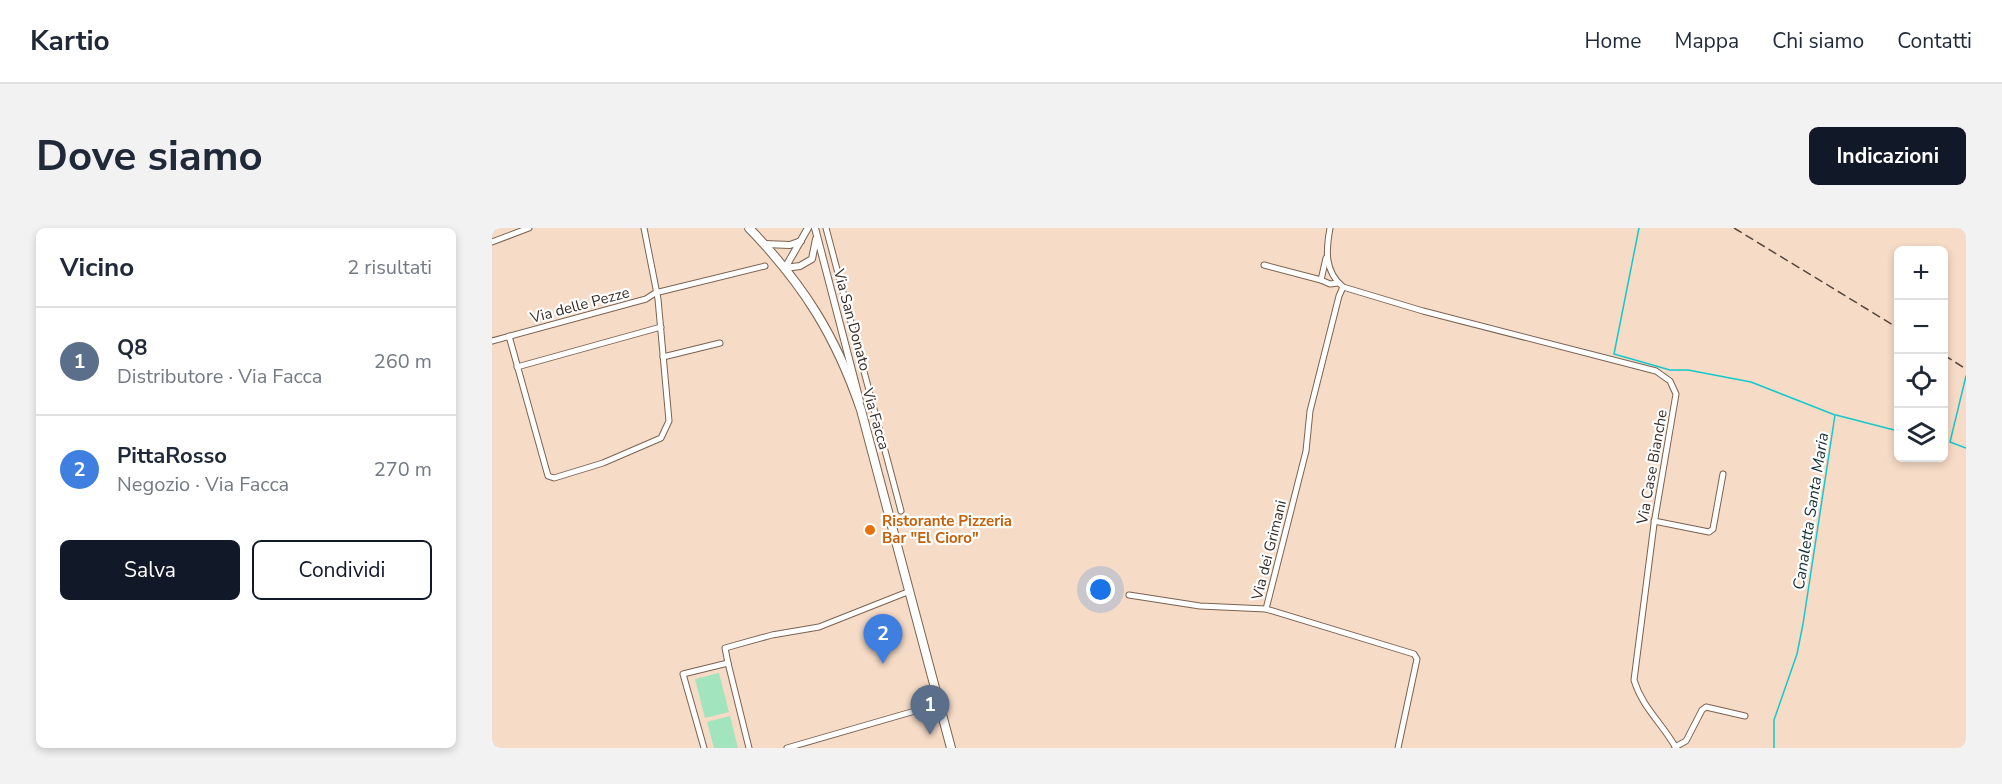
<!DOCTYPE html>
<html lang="it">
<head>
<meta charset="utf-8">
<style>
	:root { --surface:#fff; --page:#f2f2f3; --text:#1f2937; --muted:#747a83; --line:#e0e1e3; --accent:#111827 }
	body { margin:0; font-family:"Nunito Sans",sans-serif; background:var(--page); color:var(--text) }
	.controls { position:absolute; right:18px; top:18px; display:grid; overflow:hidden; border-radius:9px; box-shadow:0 3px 9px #0003 }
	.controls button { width:54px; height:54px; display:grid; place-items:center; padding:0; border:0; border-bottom:2px solid var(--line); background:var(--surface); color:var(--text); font:30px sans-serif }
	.you { position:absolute; left:609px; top:362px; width:21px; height:21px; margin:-15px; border:4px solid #fff; border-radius:50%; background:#1a73e8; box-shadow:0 0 0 9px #1a73e833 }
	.badge { display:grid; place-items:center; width:39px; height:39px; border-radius:50%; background:var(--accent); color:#fff; font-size:20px; font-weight:700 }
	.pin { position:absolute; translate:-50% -50px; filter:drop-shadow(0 2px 3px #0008) }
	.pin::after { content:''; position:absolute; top:32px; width:21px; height:18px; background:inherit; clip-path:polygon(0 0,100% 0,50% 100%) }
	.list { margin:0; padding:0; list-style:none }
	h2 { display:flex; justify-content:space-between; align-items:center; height:78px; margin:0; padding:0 24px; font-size:26px }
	h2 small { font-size:20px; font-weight:400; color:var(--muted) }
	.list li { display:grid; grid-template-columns:39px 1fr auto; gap:18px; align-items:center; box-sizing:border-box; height:108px; padding:0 24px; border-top:2px solid var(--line) }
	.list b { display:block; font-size:22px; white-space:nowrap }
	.list p { margin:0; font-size:20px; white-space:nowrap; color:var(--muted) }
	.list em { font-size:20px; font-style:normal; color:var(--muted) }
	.actions { display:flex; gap:12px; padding:18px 24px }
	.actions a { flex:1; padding:14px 0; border:2px solid var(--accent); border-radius:9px; text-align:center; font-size:21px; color:var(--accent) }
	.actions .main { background:var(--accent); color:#fff }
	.icon { flex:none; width:33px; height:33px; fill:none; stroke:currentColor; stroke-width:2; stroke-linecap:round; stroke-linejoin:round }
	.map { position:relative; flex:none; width:1474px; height:520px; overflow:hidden; border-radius:9px }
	header { display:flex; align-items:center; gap:36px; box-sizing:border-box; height:84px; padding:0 30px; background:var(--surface); border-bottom:2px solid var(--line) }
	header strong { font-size:28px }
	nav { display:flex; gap:33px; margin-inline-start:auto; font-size:21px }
	.intro { display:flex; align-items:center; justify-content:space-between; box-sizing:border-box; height:144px; padding:0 36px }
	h1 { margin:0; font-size:42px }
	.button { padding:15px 27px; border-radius:9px; background:var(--accent); color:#fff; font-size:21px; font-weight:700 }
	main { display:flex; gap:36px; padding:0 36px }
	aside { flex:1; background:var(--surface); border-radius:9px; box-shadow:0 3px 9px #0003 }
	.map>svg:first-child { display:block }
	.green { fill:#a1e4be }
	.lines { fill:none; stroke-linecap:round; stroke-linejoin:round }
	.stream { stroke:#13c9cd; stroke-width:1.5 }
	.minor-casing { stroke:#7a6351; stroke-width:7 }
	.tertiary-casing { stroke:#7a6351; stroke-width:8 }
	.primary-casing { stroke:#7a6351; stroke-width:10 }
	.minor { stroke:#fff; stroke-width:5 }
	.tertiary { stroke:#fff; stroke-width:6 }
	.primary { stroke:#fff; stroke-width:8 }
	.rail { stroke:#56483e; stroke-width:1.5; stroke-dasharray:9 4.5; stroke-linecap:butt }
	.food-dot { fill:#e8710a; stroke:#fff; stroke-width:2 }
	.labels { text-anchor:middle; stroke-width:4.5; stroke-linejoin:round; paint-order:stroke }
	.street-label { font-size:15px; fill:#362b23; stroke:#fff }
	.food-label { font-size:15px; font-weight:bold; fill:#c56008; stroke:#fff; text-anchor:start }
	.water-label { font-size:16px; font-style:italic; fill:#152e2f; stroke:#fff }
</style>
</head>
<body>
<header>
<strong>Kartio</strong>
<nav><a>Home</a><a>Mappa</a><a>Chi siamo</a><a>Contatti</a></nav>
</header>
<div class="intro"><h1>Dove siamo</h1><a class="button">Indicazioni</a></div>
<main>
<aside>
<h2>Vicino<small>2 risultati</small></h2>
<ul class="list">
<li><span class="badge" style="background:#5c6f8a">1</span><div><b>Q8</b><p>Distributore · Via Facca</p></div><em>260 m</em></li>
<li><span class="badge" style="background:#3f7fe0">2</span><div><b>PittaRosso</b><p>Negozio · Via Facca</p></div><em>270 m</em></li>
</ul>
<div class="actions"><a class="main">Salva</a><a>Condividi</a></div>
</aside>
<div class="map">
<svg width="1474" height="520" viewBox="0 0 1474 520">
	<rect width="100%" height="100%" fill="#f6dbc6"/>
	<g class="green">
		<polygon points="227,445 237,484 213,490 203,451"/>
		<polygon points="238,488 246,520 222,520 215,494"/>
	</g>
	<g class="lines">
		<g class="stream">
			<polyline points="1147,0 1122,126 1178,142 1196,142 1259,154 1343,187 1311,396 1305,426 1282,492 1282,520"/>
			<polyline points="1474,148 1458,214 1474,220"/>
			<polyline points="1344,187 1406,203"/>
		</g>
		<g class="minor-casing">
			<g id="minor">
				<polyline points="334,0 409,283"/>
				<path d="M838,0C834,22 832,43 851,59L931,83L1164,143L1178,153L1184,166L1162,296L1142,452C1150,479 1170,495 1184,520"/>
				<polyline points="0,14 37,0"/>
				<polyline points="834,30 829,52 838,56 846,55"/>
				<polyline points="772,37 829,52"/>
				<polyline points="851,59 847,68 818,183 814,223 774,381 922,426 925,431 906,520"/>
				<polyline points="17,108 56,248 62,250 111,235 169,210 177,193 166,71 152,0"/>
				<polyline points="0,113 154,71 163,65 273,38"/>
				<polyline points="171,129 228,115"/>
				<polyline points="25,139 169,99"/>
				<polyline points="1162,293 1217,304 1221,301 1231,246"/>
				<polyline points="637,367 708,378 774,381"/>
				<polyline points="236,435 233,420 280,407 327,399 418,363"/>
				<polyline points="1183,519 1194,513 1210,482 1214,479 1253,488"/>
				<polyline points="212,520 191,446 236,435 257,520"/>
				<polyline points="295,520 447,476"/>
			</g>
		</g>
		<g class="tertiary-casing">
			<g id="tertiary">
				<polyline points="323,0 368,173"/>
				<polyline points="273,16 298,17 309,13"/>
				<polyline points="293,40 308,38 320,31 324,11"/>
				<polyline points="293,40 316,0"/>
			</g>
		</g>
		<g class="primary-casing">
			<path id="primary" d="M257,0C311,56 344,108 369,182L459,520"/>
		</g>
		<use href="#minor" class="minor"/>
		<use href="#tertiary" class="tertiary"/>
		<use href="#primary" class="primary"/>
		<g class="rail">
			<polyline points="1242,0 1406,100"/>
			<polyline points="1452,127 1474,141"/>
		</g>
	</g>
	<circle class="food-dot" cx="378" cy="302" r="6"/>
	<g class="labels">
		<g class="street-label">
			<text transform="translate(88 77) rotate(-15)" y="5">Via delle Pezze</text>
			<text transform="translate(360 92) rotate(75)" y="5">Via San Donato</text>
			<text transform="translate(384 191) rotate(74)" y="5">Via Facca</text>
			<text transform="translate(1160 239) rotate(-80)" y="5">Via Case Bianche</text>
			<text transform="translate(777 322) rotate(-76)" y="5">Via dei Grimani</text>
		</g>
		<g class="food-label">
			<text x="390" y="298">Ristorante Pizzeria<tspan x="390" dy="17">Bar "El Cioro"</tspan></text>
		</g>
		<g class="water-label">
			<text transform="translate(1318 283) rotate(-81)" y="6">Canaletta Santa Maria</text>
		</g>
	</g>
</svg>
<div class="controls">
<button>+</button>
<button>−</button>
<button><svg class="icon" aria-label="locate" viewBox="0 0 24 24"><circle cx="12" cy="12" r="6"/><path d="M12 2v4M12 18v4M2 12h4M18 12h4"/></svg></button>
<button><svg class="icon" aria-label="layers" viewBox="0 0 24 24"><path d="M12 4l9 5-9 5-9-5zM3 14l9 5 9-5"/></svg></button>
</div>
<div class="you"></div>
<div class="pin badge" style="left:438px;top:507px;background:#5c6f8a">1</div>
<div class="pin badge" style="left:391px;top:436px;background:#3f7fe0">2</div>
</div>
</main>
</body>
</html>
